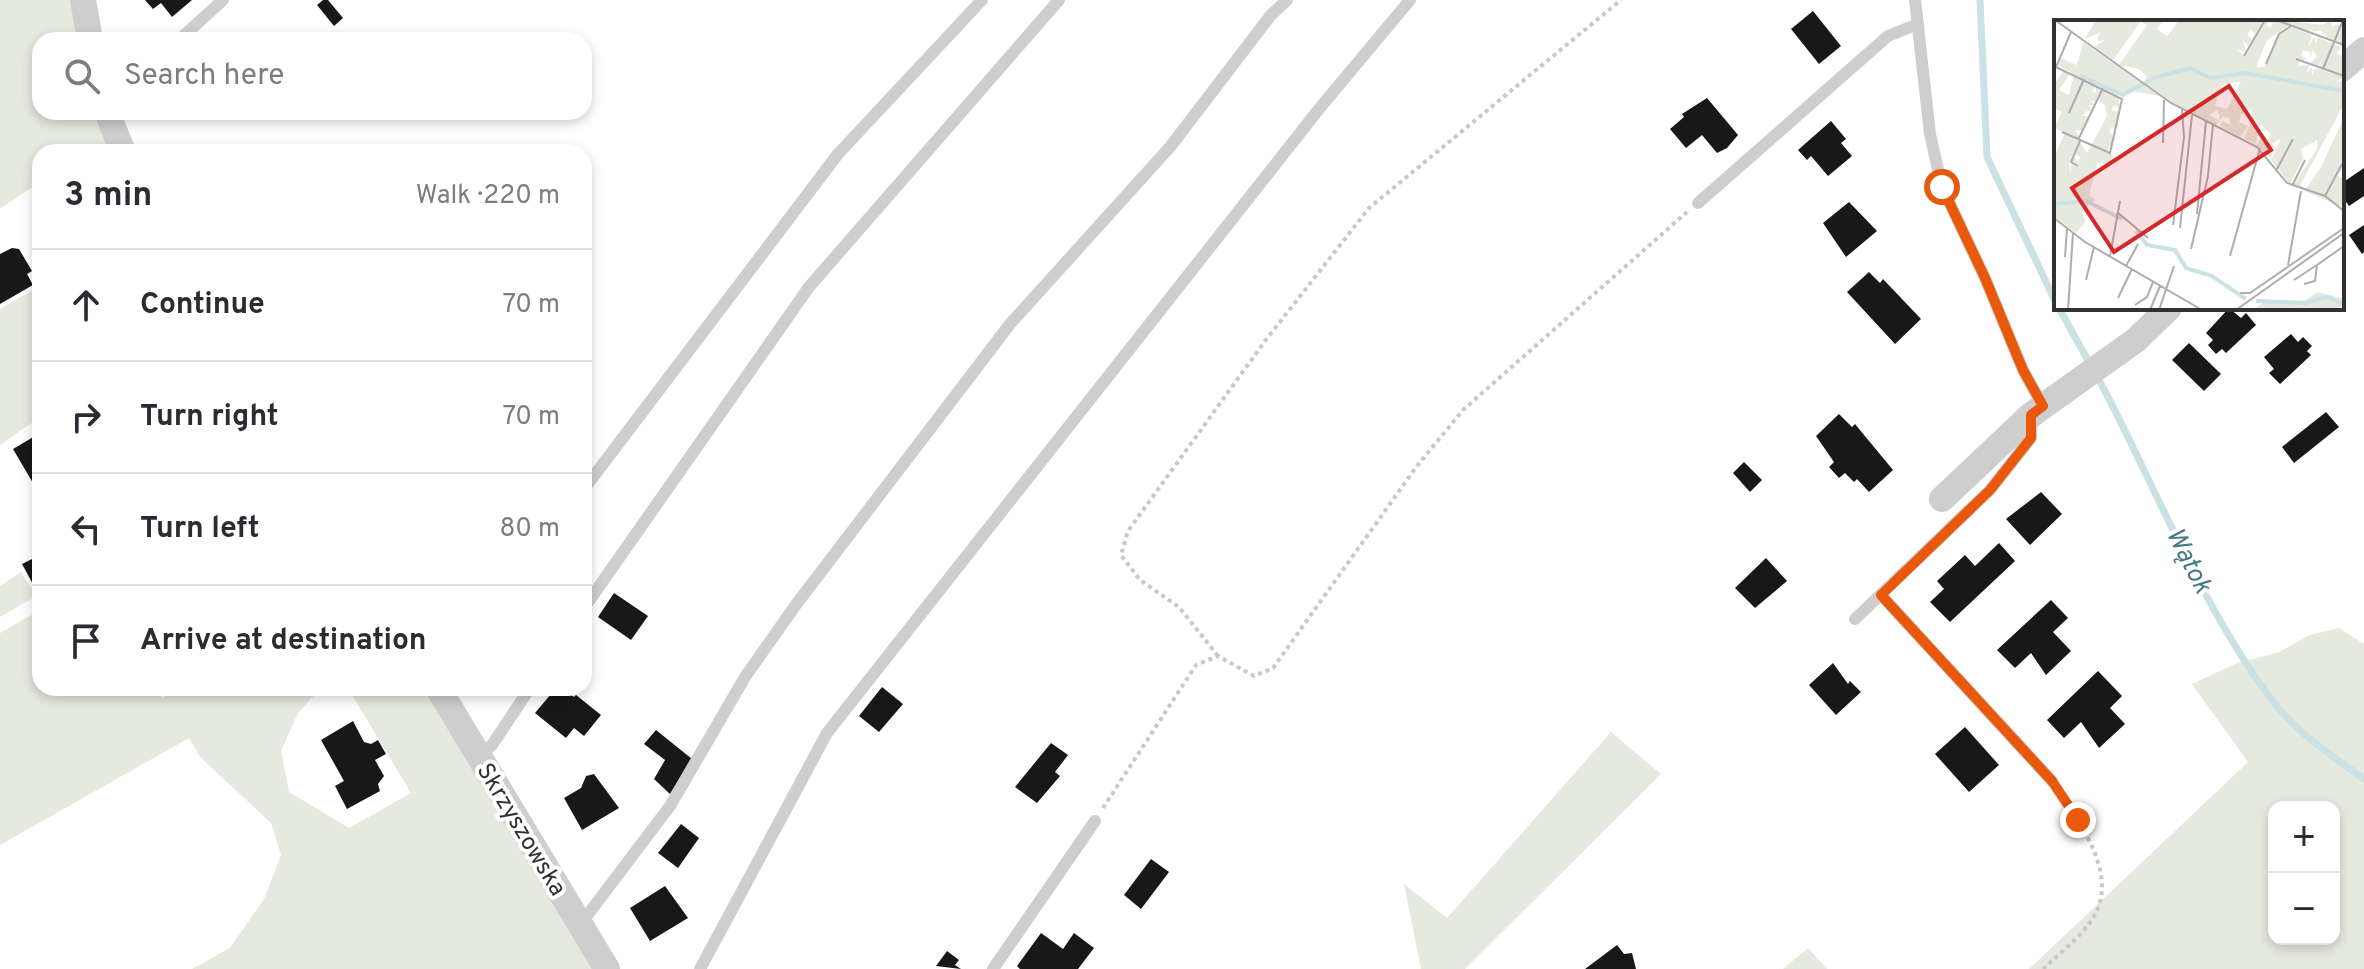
<!DOCTYPE html>
<html lang="en">
<head>
<meta charset="utf-8">
<style>
	:root { --surface:#fff; --page:#f2f2f3; --text:#2b2b33; --muted:#7c7c81; --line:#e1e1e2 }
	body { margin:0; font-family:Overpass,sans-serif; background:var(--page); color:var(--text) }
	.controls { position:absolute; right:24px; bottom:24px; display:grid; overflow:hidden; border-radius:16px; box-shadow:0 4px 12px #0003 }
	.controls button { width:72px; height:72px; display:grid; place-items:center; padding:0; border:0; border-bottom:2px solid var(--line); background:var(--surface); color:var(--text); font:40px sans-serif }
	.stop { position:absolute; width:24px; height:24px; margin:-18px; border:6px solid #ea580c; border-radius:50%; background:#fff }
	.stop.end { background:#ea580c; border-color:#fff; box-shadow:0 2px 8px #0008 }
	.list { margin:0; padding:0; list-style:none }
	h2 { display:flex; justify-content:space-between; align-items:center; height:104px; margin:0; padding:0 32px; font-size:34px }
	h2 small { font-size:26px; font-weight:400; color:var(--muted) }
	.list li { display:grid; grid-template-columns:52px 1fr auto; gap:24px; align-items:center; box-sizing:border-box; height:112px; padding:0 32px; border-top:2px solid var(--line) }
	.list b { display:block; font-size:30px; white-space:nowrap }
	.list em { font-size:26px; font-style:normal; color:var(--muted) }
	.icon { flex:none; width:44px; height:44px; fill:none; stroke:currentColor; stroke-width:2; stroke-linecap:round; stroke-linejoin:round }
	.map { position:relative; flex:none; width:2364px; height:969px; overflow:hidden }
	.search { position:absolute; background:var(--surface); box-shadow:0 4px 12px #0003; left:32px; top:32px; width:560px; height:88px; display:flex; align-items:center; gap:20px; box-sizing:border-box; padding:0 28px; border-radius:24px; color:var(--muted); font-size:30px }
	.panel { position:absolute; background:var(--surface); box-shadow:0 4px 12px #0003; left:32px; top:144px; width:560px; height:552px; border-radius:24px }
	.map>svg:first-child { display:block }
	.green { fill:#e6e9dd; fill-rule:evenodd }
	.lines { fill:none; stroke-linecap:round; stroke-linejoin:round }
	.stream { stroke:#cae1e5; stroke-width:7 }
	.building { fill:#181818 }
	.path { stroke:#c8c8c8; stroke-width:4; stroke-dasharray:4 4; stroke-linecap:butt }
	.lane { stroke:#cecece; stroke-width:12 }
	.street { stroke:#cecece; stroke-width:26 }
	.route { stroke:#ea580c; stroke-width:10 }
	.labels { text-anchor:middle; stroke-width:8; stroke-linejoin:round; paint-order:stroke }
	.street-label { font-size:24px; fill:#313131; stroke:#fff }
	.water-label { font-size:26px; font-style:italic; fill:#437a85; stroke:#fff }
	.inset-river { fill:none; stroke:#cae1e5; stroke-width:4 }
	.inset-road { fill:none; stroke:#adadad; stroke-width:2 }
	.view { fill:#d62828; fill-opacity:0.15; stroke:#d62828; stroke-width:4 }
	.inset-edge { fill:none; stroke:#313131; stroke-width:4 }
</style>
</head>
<body>
<div class="map">
<svg width="2364" height="969" viewBox="0 0 2364 969">
	<rect width="100%" height="100%" fill="#fff"/>
	<g class="green">
		<polygon points="0,0 72,0 79,40 40,40 40,112 99,112 112,152 40,152 40,182 0,209"/>
		<polygon points="40,286 40,417 0,445 0,309"/>
		<polygon points="21,572 33,591 40,588 40,594 0,617 0,586"/>
		<polygon points="40,610 40,688 155,688 162,698 179,688 259,688 264,695 275,688 321,688 298,713 281,751 289,792 349,828 411,793 348,688 425,688 594,969 192,969 230,948 264,899 281,855 271,823 200,757 189,738 0,845 0,633"/>
		<path d="M2339,628L2364,644V969H2029L2248,762L2192,684L2235,664L2279,652L2310,635ZM2274,807H2334V939H2274Z"/>
		<polygon points="1611,732 1661,774 1465,969 1421,969 1404,884 1447,918"/>
		<polygon points="1808,948 1827,969 1783,969"/>
	</g>
	<g class="lines">
		<g class="stream">
			<polyline points="1980,0 1987,157 2056,303"/>
			<polyline points="2059,308 2091,366"/>
			<path d="M2097,376C2154,482 2205,617 2279,709C2303,737 2335,758 2364,779"/>
		</g>
	</g>
	<g class="building">
		<polygon points="145,0 192,0 172,17 161,3 153,9"/>
		<polygon points="323,0 328,0 343,18 334,26 317,5"/>
		<polygon points="1813,11 1841,46 1819,64 1791,29"/>
		<polygon points="1707,98 1738,135 1727,148 1717,153 1702,135 1686,148 1670,129 1684,117 1682,114"/>
		<polygon points="1831,121 1846,139 1841,143 1852,156 1828,176 1811,156 1807,160 1798,150"/>
		<polygon points="2364,168 2364,196 2349,206 2342,196 2342,183"/>
		<polygon points="1849,202 1877,231 1846,257 1823,223"/>
		<polygon points="2364,225 2364,252 2362,254 2349,235"/>
		<polygon points="12,248 19,249 32,271 27,274 33,285 0,304 0,254"/>
		<polygon points="1869,272 1880,283 1883,279 1921,319 1895,344 1847,292"/>
		<polygon points="2229,308 2241,318 2246,313 2256,325 2226,353 2222,349 2216,354 2208,345 2213,340 2206,333"/>
		<polygon points="2291,334 2298,342 2303,337 2312,346 2307,351 2311,355 2280,384 2269,373 2274,369 2264,357"/>
		<polygon points="2189,343 2221,374 2204,391 2172,360"/>
		<polygon points="2326,412 2339,427 2294,463 2282,447"/>
		<polygon points="1839,414 1852,427 1855,424 1893,470 1869,492 1857,479 1854,482 1845,473 1839,478 1829,467 1834,462 1816,436"/>
		<polygon points="40,433 40,495 13,449"/>
		<polygon points="1744,462 1762,480 1750,492 1733,473"/>
		<polygon points="2041,492 2062,514 2030,545 2006,519"/>
		<polygon points="1999,543 2015,561 1950,622 1930,602 1944,589 1937,581 1965,555 1975,566"/>
		<polygon points="40,555 40,585 35,588 22,564"/>
		<polygon points="1766,558 1787,581 1755,608 1735,588"/>
		<polygon points="614,593 648,616 631,640 598,617"/>
		<polygon points="2051,600 2068,618 2053,632 2071,651 2046,675 2031,653 2015,668 1997,650"/>
		<polygon points="1833,663 1848,684 1850,681 1861,692 1836,715 1809,685"/>
		<polygon points="2098,671 2122,696 2110,708 2125,724 2099,748 2081,722 2064,738 2047,720"/>
		<polygon points="882,687 903,704 879,732 859,716"/>
		<polygon points="556,688 562,688 574,697 576,695 601,715 584,736 574,728 566,738 535,713"/>
		<polygon points="353,721 364,742 371,744 378,740 386,754 375,760 384,776 378,784 380,791 347,809 335,786 344,781 321,740"/>
		<polygon points="1965,727 1999,765 1969,792 1935,754"/>
		<polygon points="656,730 692,759 670,794 654,779 665,760 644,744"/>
		<polygon points="1051,743 1068,755 1055,772 1060,776 1037,803 1015,787"/>
		<polygon points="594,774 619,808 582,830 564,798 581,788 586,776"/>
		<polygon points="681,824 699,838 678,868 658,853"/>
		<polygon points="1151,859 1169,872 1141,909 1124,895"/>
		<polygon points="665,886 688,918 650,941 630,908"/>
		<polygon points="1041,933 1063,949 1074,933 1094,948 1078,969 1020,969 1017,966"/>
		<polygon points="1617,945 1624,954 1632,953 1636,969 1585,969"/>
		<polygon points="947,951 959,960 955,965 961,969 936,966"/>
	</g>
	<g class="lines">
		<g class="path">
			<polyline points="1218,656 1179,607 1140,580 1121,555 1128,531 1265,341 1369,208 1621,0"/>
			<polyline points="1103,808 1196,665 1218,656 1254,676 1273,668 1417,466 1463,410 1687,212"/>
			<path d="M2043,969C2059,954 2079,938 2091,921C2120,880 2085,831 2062,796"/>
		</g>
		<g class="lane">
			<polyline points="1915,0 1930,134 1942,187 1985,278 2023,370 2043,406"/>
			<polyline points="179,40 223,0"/>
			<polyline points="1698,203 1888,36 1918,24"/>
			<polyline points="584,489 838,154 982,0"/>
			<polyline points="1881,595 2052,781"/>
			<polyline points="584,608 809,287 1059,0"/>
			<polyline points="1855,619 1990,490 2031,438 2031,418"/>
			<polyline points="479,756 492,745 530,688"/>
			<polyline points="580,925 670,806 745,677 795,606 1010,324 1170,147 1271,15 1287,0"/>
			<polyline points="700,969 827,733 1319,109 1410,0"/>
			<polyline points="993,969 1095,821"/>
		</g>
		<g class="street">
			<polyline points="83,0 90,40"/>
			<polyline points="2342,69 2364,50"/>
			<polyline points="107,112 123,152"/>
			<polyline points="1942,499 2031,415 2136,340 2169,308"/>
			<polyline points="438,688 607,969"/>
		</g>
	</g>
	<g class="lines">
		<polyline class="route" points="1942,187 1985,278 2023,370 2043,406 2031,415 2031,438 1990,490 1881,595 2052,781 2078,820"/>
	</g>
	<g class="labels">
		<g class="street-label">
			<text transform="translate(522 829) rotate(59)" y="8">Skrzyszowska</text>
		</g>
		<g class="water-label">
			<text transform="translate(2190 560) rotate(63)" y="9">Wątok</text>
		</g>
	</g>
	<g transform="translate(2054 20)">
		<rect width="290" height="290" fill="#fff"/>
		<path d="M42,0H109L103,9L113,16L125,0H210L201,14L197,10L193,15L198,19L194,26L190,21L191,32L182,29L190,35L212,0H217L212,5L217,8L219,0L235,5L213,20L202,47H210L225,15L237,7L258,15L254,28L260,17L263,24V17L287,27L282,33L287,36L290,30L288,55L266,47L268,40L264,46L256,43L263,37L259,30L254,42L257,32L249,30L247,36L254,39L246,41L243,46L255,45L253,53L258,47V56L261,48L290,57L282,62L290,60V84L246,166L252,169L267,147L290,98V147L283,156L290,158V183L286,186L239,166L263,129V120L247,129L249,139L236,164L217,140L227,118L218,124L222,128L216,138L203,125L209,114L214,120L217,114L210,107L206,105L201,124L190,118L198,100V89L188,94L185,102L194,106L186,117L166,106L168,101L177,105L175,98L169,96L163,105L166,96L163,90L155,95L164,100L162,105L123,86L90,63L93,56L85,49L65,45L93,5L87,1L59,40L40,27L51,20L43,21L46,12L30,20ZM187,61L173,89L161,86L167,65ZM224,0L269,5L277,0L278,7L285,4L290,10V24L271,16L272,9L269,17L268,10L255,12L261,6L254,11ZM29,22L106,76L78,71L64,74L66,89L60,85L57,90L66,92L63,109L58,107L55,112L62,118L52,132L59,135L56,145L43,143L35,176L42,179L28,191L31,202L22,213L0,196V137L11,113L0,108L8,92L0,88V64L9,52L5,49L16,53L5,70L15,75L20,54L4,45L7,38L23,45ZM42,64L50,68L44,81L51,85L53,96L33,133L26,123L21,134L26,137L24,142L20,136L17,142L30,147L17,144V155L15,143L25,121L16,116L25,118L22,110L28,111L35,96H29L31,92L38,90L34,85H41L36,80L42,82L47,71L42,66V73L38,72ZM263,272L290,279V289L201,288L214,280L251,281Z" fill="#e6e9dd" fill-rule="evenodd"/>
		<path class="inset-river" d="M26,56L69,75L100,58L136,48L156,58L191,53L290,71M0,184L32,181L68,199M82,211L93,225L121,230L132,248L158,256L192,279M202,281L251,283L273,277L290,285"/>
		<path class="inset-road" d="M1,0L117,83L203,127L233,163L271,176L290,191M222,0L290,25M190,36L211,0M242,39L290,56M212,44L225,14L237,6M0,46L68,79L56,133L8,112M2,47L17,12M269,49L289,0M15,93L30,59M24,120L49,68M109,123L110,80M24,146L17,142L26,121M223,149L239,119M238,166L251,140M271,176L288,144M63,192L94,218M143,194L152,101M0,198L31,222L148,290M119,205L130,117L128,89M126,208L138,95M137,229L154,156L159,104M56,236L66,181M176,236L206,128M11,237L13,208M234,245L247,171M72,246L84,224M32,260L40,227M240,260L263,245M250,264L261,261L263,245L290,226M186,273H196L290,208M64,278L78,249M81,285L93,277L99,262M14,290L19,213M96,290L106,266M105,290L120,246M182,290L290,213"/>
		<path class="view" d="M175,66L217,130L60,232L18,168Z"/>
		<rect width="290" height="290" class="inset-edge"/>
	</g>
</svg>
<div class="controls">
<button>+</button>
<button>−</button>
</div>
<div class="stop" style="left:1942px;top:187px"></div>
<div class="stop end" style="left:2078px;top:820px"></div>
<div class="search"><svg class="icon" aria-label="search" viewBox="0 0 24 24"><circle cx="10" cy="10" r="6"/><path d="M15 15l6 6"/></svg>Search here</div>
<section class="panel">
<h2>3 min<small>Walk · 220 m</small></h2>
<ul class="list">
<li><svg class="icon" aria-label="ahead" viewBox="0 0 24 24"><path d="M12 20V5M6 11l6-6 6 6"/></svg><div><b>Continue</b></div><em>70 m</em></li>
<li><svg class="icon" aria-label="right" viewBox="0 0 24 24"><path d="M7 20v-9h11M14 6l5 5-5 5"/></svg><div><b>Turn right</b></div><em>70 m</em></li>
<li><svg class="icon" aria-label="left" viewBox="0 0 24 24"><path d="M17 20v-9H6M10 6l-5 5 5 5"/></svg><div><b>Turn left</b></div><em>80 m</em></li>
<li><svg class="icon" aria-label="arrive" viewBox="0 0 24 24"><path d="M6 21V4h12l-3 4 3 4H6"/></svg><div><b>Arrive at destination</b></div></li>
</ul>
</section>
</div>
</body>
</html>
